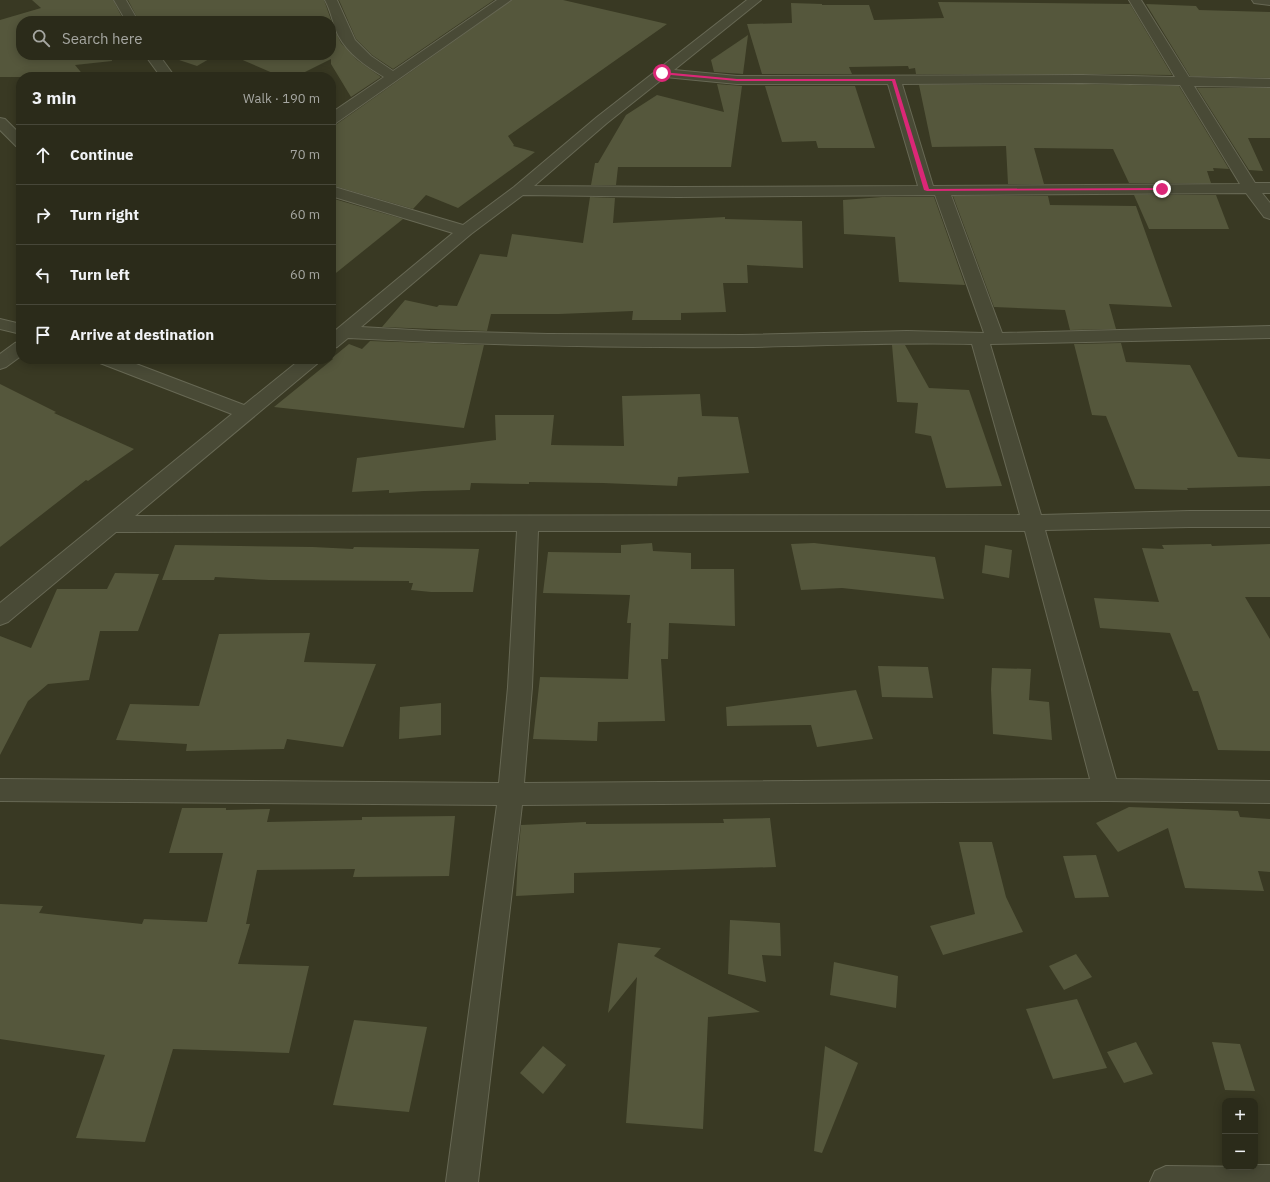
<!DOCTYPE html>
<html lang="en">
<head>
<meta charset="utf-8">
<style>
	:root { --surface:#2b2b1a; --page:#333323; --text:#f1f3f6; --muted:#a6a7a2; --line:#474739 }
	body { margin:0; font-family:"IBM Plex Sans",sans-serif; background:var(--page); color:var(--text) }
	.controls { position:absolute; right:12px; bottom:12px; display:grid; overflow:hidden; border-radius:8px; box-shadow:0 2px 10px #0003 }
	.controls button { width:36px; height:36px; display:grid; place-items:center; padding:0; border:0; border-bottom:1px solid var(--line); background:var(--surface); color:var(--text); font:20px sans-serif }
	.stop { position:absolute; width:12px; height:12px; margin:-9px; border:3px solid #db2777; border-radius:50%; background:#fff }
	.stop.end { background:#db2777; border-color:#fff; box-shadow:0 1px 4px #0008 }
	.list { margin:0; padding:0; list-style:none }
	h2 { display:flex; justify-content:space-between; align-items:center; height:52px; margin:0; padding:0 16px; font-size:17px }
	h2 small { font-size:13px; font-weight:400; color:var(--muted) }
	.list li { display:grid; grid-template-columns:26px 1fr auto; gap:12px; align-items:center; box-sizing:border-box; height:60px; padding:0 16px; border-top:1px solid var(--line) }
	.list b { display:block; font-size:15px; white-space:nowrap }
	.list em { font-size:13px; font-style:normal; color:var(--muted) }
	.icon { flex:none; width:22px; height:22px; fill:none; stroke:currentColor; stroke-width:2; stroke-linecap:round; stroke-linejoin:round }
	.map { position:relative; flex:none; width:1270px; height:1182px; overflow:hidden }
	.search { position:absolute; background:var(--surface); box-shadow:0 2px 10px #0003; left:16px; top:16px; width:320px; height:44px; display:flex; align-items:center; gap:10px; box-sizing:border-box; padding:0 14px; border-radius:16px; color:var(--muted); font-size:15px }
	.panel { position:absolute; background:var(--surface); box-shadow:0 2px 10px #0003; left:16px; top:72px; width:320px; height:292px; border-radius:16px }
	.map>svg:first-child { display:block }
	.building { fill:#55573c }
	.lines { fill:none; stroke-linecap:round; stroke-linejoin:round }
	.minor-casing { stroke:#676854; stroke-width:2 }
	.minor { fill:#494a36; fill-rule:evenodd }
	.route { fill:#db2777 }
</style>
</head>
<body>
<div class="map">
<svg width="1270" height="1182" viewBox="0 0 1270 1182">
	<rect width="100%" height="100%" fill="#393923"/>
	<g class="building">
		<polygon points="32,0 113,0 124,21 21,21 21,55 111,55 112,61 75,65 85,77 0,77 0,20 41,8"/>
		<polygon points="128,0 324,0 335,31 341,43 357,60 381,77 351,97 331,64 331,59 295,77 282,77 231,55 331,55 331,21 139,21"/>
		<polygon points="339,0 494,0 393,69 372,55 356,39"/>
		<polygon points="512,0 563,0 667,24 508,136 514,145 513,146 535,152 458,208 426,195 413,209 331,185 331,125 337,124"/>
		<polygon points="938,2 1130,4 1172,75 1082,74 916,74 915,68 909,69 908,66 849,67 852,74 762,74 747,24 792,23 791,3 822,4 822,5 869,5 874,20 944,18"/>
		<polygon points="1146,4 1196,6 1199,10 1270,12 1270,78 1190,76"/>
		<polygon points="748,35 743,74 714,72 711,60"/>
		<polygon points="164,55 216,55 197,66"/>
		<polygon points="717,84 742,86 731,167 618,167 616,185 591,185 595,163 598,163 626,115 657,95 724,112"/>
		<polygon points="1082,84 1179,86 1229,169 1213,168 1214,171 1207,171 1211,183 1129,183 1113,149 1034,148 1044,184 1008,184 1006,146 932,147 919,85"/>
		<polygon points="765,86 855,86 875,148 818,148 816,141 782,142"/>
		<polygon points="1197,88 1270,88 1270,138 1248,138 1263,171 1249,170"/>
		<polygon points="1134,195 1216,195 1229,229 1149,229"/>
		<polygon points="953,196 1048,196 1050,205 1136,206 1172,307 1109,304 1116,329 1070,330 1065,310 994,307"/>
		<polygon points="590,197 615,198 613,223 725,217 725,219 802,221 803,268 747,265 748,283 723,283 726,312 681,313 681,320 632,320 633,311 559,314 491,314 487,331 382,327 405,300 437,307 439,305 457,306 480,254 507,257 512,234 583,243"/>
		<polygon points="882,197 934,197 965,285 899,282 895,237 844,234 843,200"/>
		<polygon points="331,198 403,219 331,277"/>
		<polygon points="370,341 484,345 464,428 274,407 333,359 332,358 349,344 362,349"/>
		<polygon points="1121,343 1126,362 1190,365 1238,457 1270,459 1270,486 1187,488 1188,490 1135,489 1106,416 1092,415 1074,344"/>
		<polygon points="892,345 905,345 929,388 969,390 1002,486 946,488 931,436 915,433 918,403 897,402"/>
		<polygon points="0,384 56,412 54,413 134,449 88,481 86,480 0,547"/>
		<polygon points="700,394 702,416 738,417 749,473 678,477 677,486 603,483 529,482 529,484 471,483 470,490 424,491 389,493 389,490 352,492 357,458 496,440 495,415 554,415 551,445 624,446 622,396"/>
		<polygon points="652,543 653,551 691,553 691,569 734,569 735,626 669,623 668,659 661,659 665,721 598,722 597,741 533,739 540,677 628,679 631,623 627,623 630,595 543,593 548,552 621,553 621,545"/>
		<polygon points="814,543 935,557 944,599 842,588 801,590 791,544"/>
		<polygon points="1211,544 1212,546 1270,544 1270,597 1245,597 1270,639 1270,751 1218,750 1198,691 1193,691 1170,633 1100,628 1094,598 1159,602 1142,548 1164,549 1162,545"/>
		<polygon points="175,545 313,547 353,549 354,547 479,549 473,592 431,592 411,590 413,583 409,583 409,581 269,580 215,577 214,580 162,580"/>
		<polygon points="985,545 1012,550 1009,578 982,573"/>
		<polygon points="115,573 159,574 138,631 100,631 89,680 48,684 28,701 0,755 0,636 31,648 57,589 107,589"/>
		<polygon points="310,633 304,662 376,664 343,747 287,739 284,749 186,751 187,744 116,740 130,704 199,706 219,634"/>
		<polygon points="878,666 928,667 933,698 882,697"/>
		<polygon points="992,668 1031,669 1029,700 1049,702 1052,740 993,734 991,689"/>
		<polygon points="856,690 873,739 817,747 811,725 727,726 726,707"/>
		<polygon points="441,703 441,735 399,739 400,707"/>
		<polygon points="1129,807 1238,811 1240,817 1270,819 1270,872 1258,871 1264,891 1185,888 1168,828 1118,852 1096,823"/>
		<polygon points="182,808 226,808 226,810 270,809 267,822 362,820 362,817 455,816 449,876 353,877 355,869 257,870 246,924 250,924 238,964 309,966 289,1053 173,1049 145,1142 76,1138 105,1055 0,1039 0,904 43,906 39,913 142,924 144,919 207,922 223,853 169,853"/>
		<polygon points="770,818 776,867 574,873 574,893 516,896 518,856 521,825 586,822 586,824 724,823 723,819"/>
		<polygon points="959,842 992,842 1006,897 1023,932 943,955 930,926 975,914"/>
		<polygon points="1096,855 1109,897 1075,898 1063,856"/>
		<polygon points="730,920 780,923 781,956 762,955 766,982 728,974"/>
		<polygon points="618,943 661,948 654,956 760,1012 708,1017 703,1129 626,1123 637,977 608,1013"/>
		<polygon points="1076,954 1092,977 1064,990 1049,966"/>
		<polygon points="834,962 898,976 896,1008 830,995"/>
		<polygon points="1077,999 1107,1068 1053,1079 1026,1009"/>
		<polygon points="354,1020 427,1027 409,1112 333,1105"/>
		<polygon points="1136,1042 1153,1074 1124,1083 1107,1052"/>
		<polygon points="1212,1042 1240,1044 1255,1091 1225,1090"/>
		<polygon points="543,1046 566,1065 543,1094 520,1073"/>
		<polygon points="825,1046 858,1063 822,1153 814,1151"/>
	</g>
	<g class="lines">
		<g class="minor-casing">
			<g id="minor">
				<polygon points="114,0 126,0 138,21 126,21"/>
				<path d="M325,0H337L355,40L371,56L393,71L497,0H511L336,123L331,124V113L384,77C366,66 348,54 338,35C333,24 331,11 325,0Z"/>
				<path d="M747,0H761L674,70L737,76L1082,75L1175,77L1129,0H1141L1189,77L1270,79V87L1194,86L1255,183H1270V193H1262L1270,203V219L1264,217L1246,193L951,195L1002,333L1270,326V338L990,344L1041,515L1189,511H1270V527H1189L1045,530L1116,779L1270,781V803L1106,801L522,805L478,1182H446L497,805L0,801V779L499,783L508,687L517,531L116,532L8,622L0,625V603L232,414L100,363L97,359H123L244,405L301,359H321L318,363L135,516L1020,515L972,344C895,342 819,346 743,347C611,348 480,345 348,338L337,347L331,349V334L453,233L331,196V186L463,225L514,187L597,117ZM665,77L737,84H888L918,186L678,187L534,186L607,123ZM1082,83L1180,85L1240,184L933,186L902,84ZM523,195L678,197L935,195L984,333L907,331L742,335L548,334L430,331L361,327L471,234ZM538,531H1025L1090,779L524,783L532,687Z"/>
				<polygon points="1252,0 1270,0 1270,5 1254,3"/>
				<polygon points="145,55 159,55 175,77 161,77"/>
				<polygon points="0,118 5,119 21,135 21,147 16,146 0,130"/>
				<polygon points="0,319 21,324 21,334 0,329"/>
				<polygon points="21,341 21,356 6,367 0,369 0,354 15,343"/>
				<polygon points="1255,1165 1270,1165 1270,1182 1150,1182 1155,1171 1166,1166 1255,1167"/>
			</g>
		</g>
		<use href="#minor" class="minor"/>
	</g>
	<polygon class="route" points="662,72 737,79 895,79 929,189 1162,188 1165,189 1162,190 927,191 924,190 892,81 737,81 660,74"/>
</svg>
<div class="controls">
<button>+</button>
<button>−</button>
</div>
<div class="stop" style="left:662px;top:73px"></div>
<div class="stop end" style="left:1162px;top:189px"></div>
<div class="search"><svg class="icon" aria-label="search" viewBox="0 0 24 24"><circle cx="10" cy="10" r="6"/><path d="M15 15l6 6"/></svg>Search here</div>
<section class="panel">
<h2>3 min<small>Walk · 190 m</small></h2>
<ul class="list">
<li><svg class="icon" aria-label="ahead" viewBox="0 0 24 24"><path d="M12 20V5M6 11l6-6 6 6"/></svg><div><b>Continue</b></div><em>70 m</em></li>
<li><svg class="icon" aria-label="right" viewBox="0 0 24 24"><path d="M7 20v-9h11M14 6l5 5-5 5"/></svg><div><b>Turn right</b></div><em>60 m</em></li>
<li><svg class="icon" aria-label="left" viewBox="0 0 24 24"><path d="M17 20v-9H6M10 6l-5 5 5 5"/></svg><div><b>Turn left</b></div><em>60 m</em></li>
<li><svg class="icon" aria-label="arrive" viewBox="0 0 24 24"><path d="M6 21V4h12l-3 4 3 4H6"/></svg><div><b>Arrive at destination</b></div></li>
</ul>
</section>
</div>
</body>
</html>
